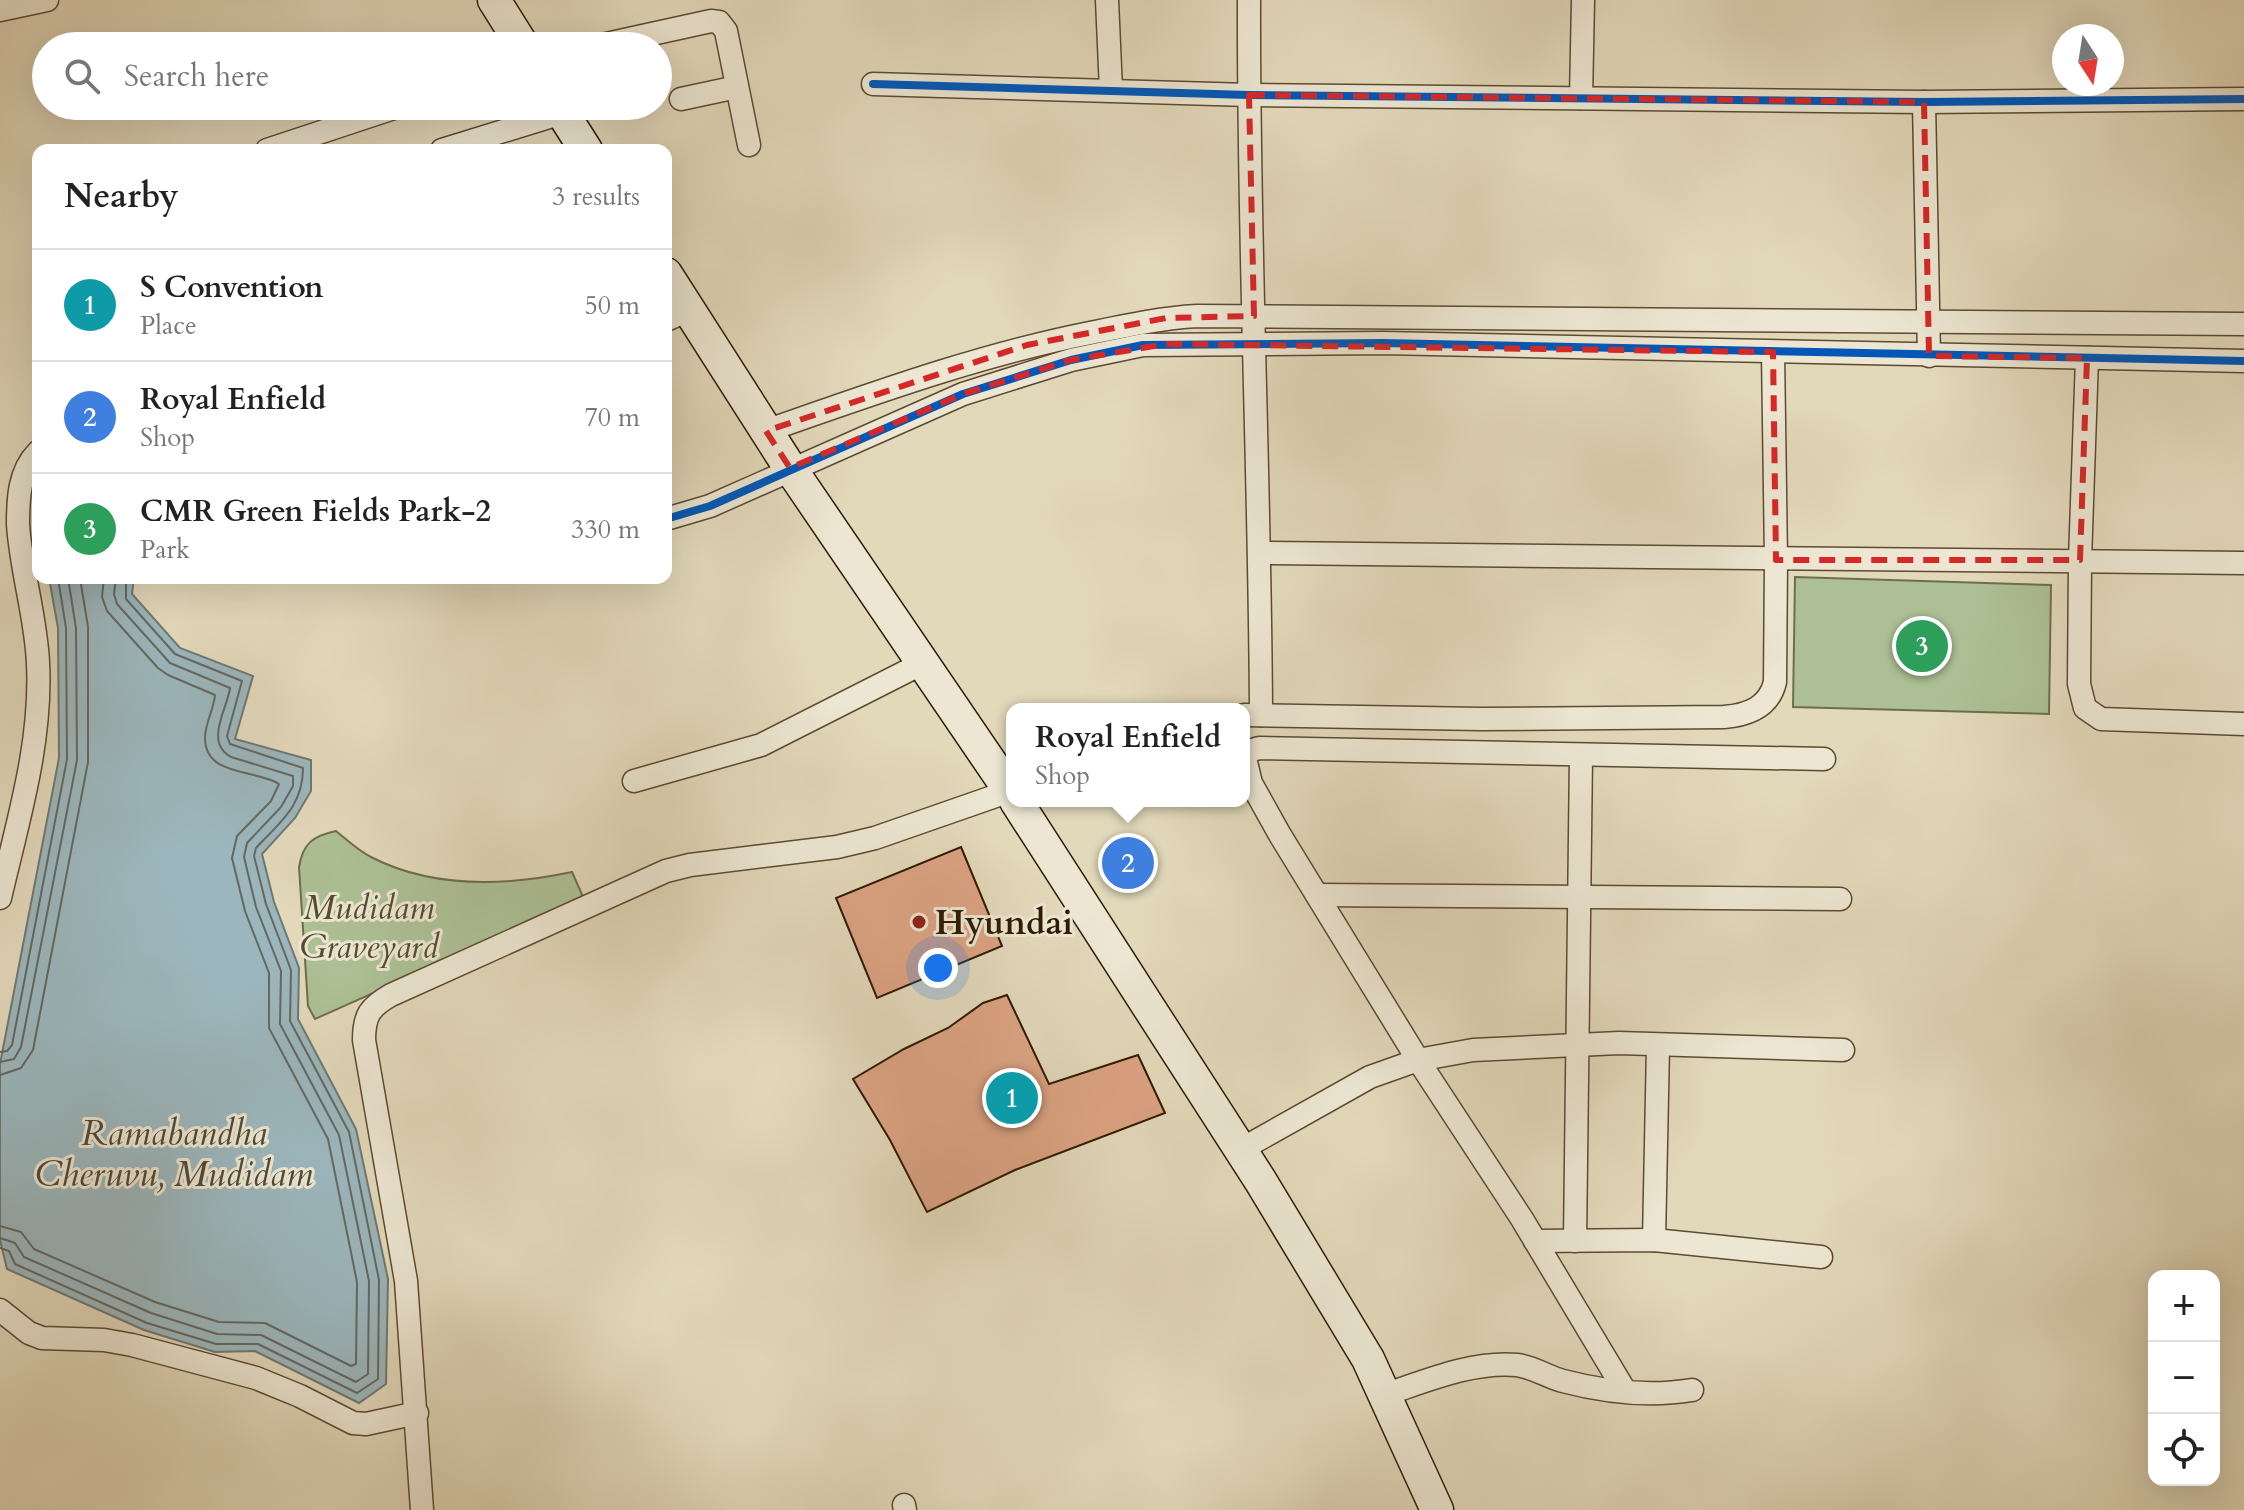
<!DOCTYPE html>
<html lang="en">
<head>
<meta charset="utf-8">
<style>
	:root { --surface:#fff; --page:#f2f2f2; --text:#222; --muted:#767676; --line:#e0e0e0; --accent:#8f2418 }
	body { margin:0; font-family:Cardo,serif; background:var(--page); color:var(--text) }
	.controls { position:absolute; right:24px; bottom:24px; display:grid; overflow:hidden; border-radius:16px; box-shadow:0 8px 32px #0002 }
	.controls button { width:72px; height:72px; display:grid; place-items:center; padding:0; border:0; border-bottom:2px solid var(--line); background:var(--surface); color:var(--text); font:40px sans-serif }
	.compass { position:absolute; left:2052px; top:24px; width:72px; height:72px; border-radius:50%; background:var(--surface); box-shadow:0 8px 32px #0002; rotate:168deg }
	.you { position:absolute; left:938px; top:968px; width:28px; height:28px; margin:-20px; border:6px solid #fff; border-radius:50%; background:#1a73e8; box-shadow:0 0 0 12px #1a73e833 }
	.badge { display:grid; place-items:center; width:52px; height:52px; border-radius:50%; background:var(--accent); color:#fff; font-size:26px; font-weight:700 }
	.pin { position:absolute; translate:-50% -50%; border:4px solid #fff; box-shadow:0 2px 8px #0006 }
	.popup { position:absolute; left:1006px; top:703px; width:244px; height:104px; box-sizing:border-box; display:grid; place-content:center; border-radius:16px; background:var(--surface); filter:drop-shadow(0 2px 6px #0005); font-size:26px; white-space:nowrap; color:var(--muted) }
	.popup b { font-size:30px; color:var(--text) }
	.popup::after { content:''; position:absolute; left:50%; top:100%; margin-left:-16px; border:16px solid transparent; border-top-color:var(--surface) }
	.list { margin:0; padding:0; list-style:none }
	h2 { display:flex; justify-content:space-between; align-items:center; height:104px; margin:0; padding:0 32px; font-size:34px }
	h2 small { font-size:26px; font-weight:400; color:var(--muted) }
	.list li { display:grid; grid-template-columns:52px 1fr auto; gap:24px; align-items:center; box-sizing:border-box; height:112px; padding:0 32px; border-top:2px solid var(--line) }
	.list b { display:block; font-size:30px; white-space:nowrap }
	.list p { margin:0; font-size:26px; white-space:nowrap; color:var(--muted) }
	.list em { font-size:26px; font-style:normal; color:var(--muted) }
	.icon { flex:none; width:44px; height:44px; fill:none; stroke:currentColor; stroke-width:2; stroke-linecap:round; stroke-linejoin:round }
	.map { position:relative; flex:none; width:2244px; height:1510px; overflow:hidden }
	.search { position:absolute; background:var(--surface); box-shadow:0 8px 32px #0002; left:32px; top:32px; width:640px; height:88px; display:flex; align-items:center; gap:20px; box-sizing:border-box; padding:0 28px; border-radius:44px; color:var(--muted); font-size:30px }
	.panel { position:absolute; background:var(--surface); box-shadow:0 8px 32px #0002; left:32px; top:144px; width:640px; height:440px; border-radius:16px }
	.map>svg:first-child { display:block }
	.green { fill:#adc095; stroke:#6e6e4c; stroke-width:2 }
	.water { fill:#9bb6bc; stroke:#707872; stroke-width:2 }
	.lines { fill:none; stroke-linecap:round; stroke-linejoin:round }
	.shore { stroke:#656860; stroke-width:2 }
	.building { fill:#dba282; stroke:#2f1b03; stroke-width:2 }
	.minor-casing { stroke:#5c4a31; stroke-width:25 }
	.secondary-casing { stroke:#2f1b03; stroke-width:35 }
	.minor { stroke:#ece6d2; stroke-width:22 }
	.secondary { stroke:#ece6d2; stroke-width:32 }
	.cycleway-casing { stroke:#ece6d2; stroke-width:13 }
	.cycleway { stroke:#0057b8; stroke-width:8 }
	.marked { fill:none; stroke:#d62828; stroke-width:6; stroke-dasharray:16 10; stroke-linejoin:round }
	.poi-dot { fill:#8f2418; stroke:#ece6d2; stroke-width:3 }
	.labels { text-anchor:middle; stroke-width:6; stroke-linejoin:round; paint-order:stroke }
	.park-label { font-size:34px; font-style:italic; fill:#554d2f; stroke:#ece6d2 }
	.poi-label { font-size:34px; font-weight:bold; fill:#2f1b03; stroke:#ece6d2; text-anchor:start }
	.water-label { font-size:36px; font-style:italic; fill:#4f4a3a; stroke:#ece6d2 }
</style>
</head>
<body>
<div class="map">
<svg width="2244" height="1510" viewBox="0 0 2244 1510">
	<rect width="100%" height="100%" fill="#e2d8ba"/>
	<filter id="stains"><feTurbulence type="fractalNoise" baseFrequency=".0025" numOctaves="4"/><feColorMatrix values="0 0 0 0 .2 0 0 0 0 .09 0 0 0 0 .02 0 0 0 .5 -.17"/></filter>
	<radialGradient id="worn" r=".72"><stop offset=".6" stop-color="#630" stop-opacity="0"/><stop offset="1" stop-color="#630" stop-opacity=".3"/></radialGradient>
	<g class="green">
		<polygon points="1795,577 2051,585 2049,714 1793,707"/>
		<path d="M336,831C347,840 359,851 371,857C433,889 506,886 572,872L584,899L315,1019L308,1006L299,867C303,843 313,836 336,831Z"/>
	</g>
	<polygon class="water" points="49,578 134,578 132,594 180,648 253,676 235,739 311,760 311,791 295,818 262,854 274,902 299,968 298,1019 356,1129 388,1279 386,1384 359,1403 255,1351 215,1352 144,1330 7,1269 0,1240 0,1064 59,758 58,628"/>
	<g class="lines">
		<g class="shore">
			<polyline points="0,1052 7,1051 12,1045 67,759 66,628 58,578"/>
			<polyline points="0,1062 14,1059 21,1047 77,760 76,628 68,578"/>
			<polyline points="0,1075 21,1068 33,1050 88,762 88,627 80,578"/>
			<path d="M0,1226L21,1232L34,1249L155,1302L219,1322L265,1323L351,1366L356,1364L357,1282L328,1139L269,1028V973L245,911L232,858L237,836L271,801L279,784C256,769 205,777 205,738C205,723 214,709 215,695L168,675L158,668L107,611L102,597L104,578"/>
			<path d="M0,1238L15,1243L24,1257L151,1313L217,1334L261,1335L356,1382L368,1374L369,1281L339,1135L280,1024L281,971L256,907L244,857L247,843L281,807L293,786V776L231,757C204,742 227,710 230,688L170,663L117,604L114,594L116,578"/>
			<path d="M0,1248L9,1251L15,1264L147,1323L216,1344H258L357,1393L378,1379L379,1280L349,1132L290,1021L291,970L266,904L254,856L256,848C280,822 303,806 303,768L230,744L227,736L242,681L175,654L126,599V578"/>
		</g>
	</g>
	<g class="building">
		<polygon points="961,847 1002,946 877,998 836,898"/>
		<polygon points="1007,995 1049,1084 1138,1055 1165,1113 1015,1170 927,1212 890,1140 853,1079 904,1049 948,1028 983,1003"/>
	</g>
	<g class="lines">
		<g class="minor-casing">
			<g id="minor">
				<polyline points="1107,0 1111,90"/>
				<path d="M1249,0C1248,238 1260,477 1261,715"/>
				<polyline points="0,10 47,0"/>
				<polyline points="597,46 711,21 719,22 726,31 749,145"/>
				<polyline points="873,84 1249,95 1924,102 2244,99"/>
				<polyline points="1581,98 1583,0"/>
				<polyline points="681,99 737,87"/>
				<polyline points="1924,102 1929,356"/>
				<polyline points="267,150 400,106"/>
				<polyline points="442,150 562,113"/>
				<polyline points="666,320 689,310"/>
				<polyline points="2087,358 2080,560 2079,684 2085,708 2101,719 2244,724"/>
				<path d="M766,431C875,393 982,354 1095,332C1129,325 1162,318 1197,316L2244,324"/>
				<polyline points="666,519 710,506 963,394 1071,360 1143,345 1383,343 2244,361"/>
				<polyline points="1260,553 2244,563"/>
				<path d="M1244,715L1481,719L1724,717C1749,715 1769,707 1775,682L1776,560L1773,352"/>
				<polyline points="634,781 761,745 923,663"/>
				<polyline points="1317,895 1840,899"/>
				<path d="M0,898C18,820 42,743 38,663C36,616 21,571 18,524C18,499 19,471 38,452"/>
				<polyline points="1240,1150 1370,1077 1418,1060 1473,1050 1619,1043 1843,1050"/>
				<polyline points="1654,1240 1658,1046"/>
				<polyline points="1535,1241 1654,1240 1821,1257"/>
				<polyline points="1575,1241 1581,755"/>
				<polyline points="0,1310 29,1333 42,1338 104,1340 132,1345 256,1378 300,1396 353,1423 366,1424 417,1413"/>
				<polyline points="1625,1391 1522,1219 1418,1060 1280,835 1251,783 1245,758 1249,751 1259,748 1824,759"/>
				<path d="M1384,1395C1426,1381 1472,1361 1517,1365C1533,1367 1548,1377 1563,1381C1605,1392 1650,1397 1692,1390"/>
				<polyline points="904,1505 905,1510"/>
				<path d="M422,1510L406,1281L364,1040C364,1015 370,1007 391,995L666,871L690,865L837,847L875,838L1010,791"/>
			</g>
		</g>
		<g class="secondary-casing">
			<g id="secondary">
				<polyline points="494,0 523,46"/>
				<polyline points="558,106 586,150"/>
				<polyline points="666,274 790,468 1012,794"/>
				<polyline points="1016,801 1260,1180 1368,1359 1437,1510"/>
			</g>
		</g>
		<use href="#minor" class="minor"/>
		<use href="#secondary" class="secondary"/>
		<g class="cycleway-casing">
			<g id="cycleway">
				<polyline points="873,84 1249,95 1924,102 2244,99"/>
				<polyline points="666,519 710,506 963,394 1071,360 1143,345 1383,343 2244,361"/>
			</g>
		</g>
		<use href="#cycleway" class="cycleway"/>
	</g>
	<path class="marked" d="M1249,95L1924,102L1929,356L2087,358L2080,560H1776L1773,352L1166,344L1071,360L963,394L790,468L766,431L1027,345L1166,318L1254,316Z"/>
	<circle class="poi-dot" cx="919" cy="922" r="8"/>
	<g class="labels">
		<g class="park-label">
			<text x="369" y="919">Mudidam<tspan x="369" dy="39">Graveyard</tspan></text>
		</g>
		<g class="poi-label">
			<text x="935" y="934">Hyundai</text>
		</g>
		<g class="water-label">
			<text x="174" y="1145">Ramabandha<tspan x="174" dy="41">Cheruvu, Mudidam</tspan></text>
		</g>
	</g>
	<rect width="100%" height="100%" filter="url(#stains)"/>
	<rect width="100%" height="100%" fill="url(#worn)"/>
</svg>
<div class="controls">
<button>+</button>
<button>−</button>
<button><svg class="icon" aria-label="locate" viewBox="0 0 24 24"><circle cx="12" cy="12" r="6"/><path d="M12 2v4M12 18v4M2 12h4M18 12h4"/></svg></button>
</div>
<svg class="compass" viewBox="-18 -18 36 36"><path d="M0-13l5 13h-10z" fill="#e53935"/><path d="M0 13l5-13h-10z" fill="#767676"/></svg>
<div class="you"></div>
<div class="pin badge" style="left:1012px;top:1098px;background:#0f9aa8">1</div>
<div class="pin badge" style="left:1128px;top:863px;background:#3f7fe0">2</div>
<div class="popup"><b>Royal Enfield</b>Shop</div>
<div class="pin badge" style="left:1922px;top:646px;background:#2e9e5b">3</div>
<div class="search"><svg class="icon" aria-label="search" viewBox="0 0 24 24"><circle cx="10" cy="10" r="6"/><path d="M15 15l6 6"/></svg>Search here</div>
<section class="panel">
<h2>Nearby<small>3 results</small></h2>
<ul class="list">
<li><span class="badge" style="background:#0f9aa8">1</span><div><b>S Convention</b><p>Place</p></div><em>50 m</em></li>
<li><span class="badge" style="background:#3f7fe0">2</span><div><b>Royal Enfield</b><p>Shop</p></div><em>70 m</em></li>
<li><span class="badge" style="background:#2e9e5b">3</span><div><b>CMR Green Fields Park-2</b><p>Park</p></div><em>330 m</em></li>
</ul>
</section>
</div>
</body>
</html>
